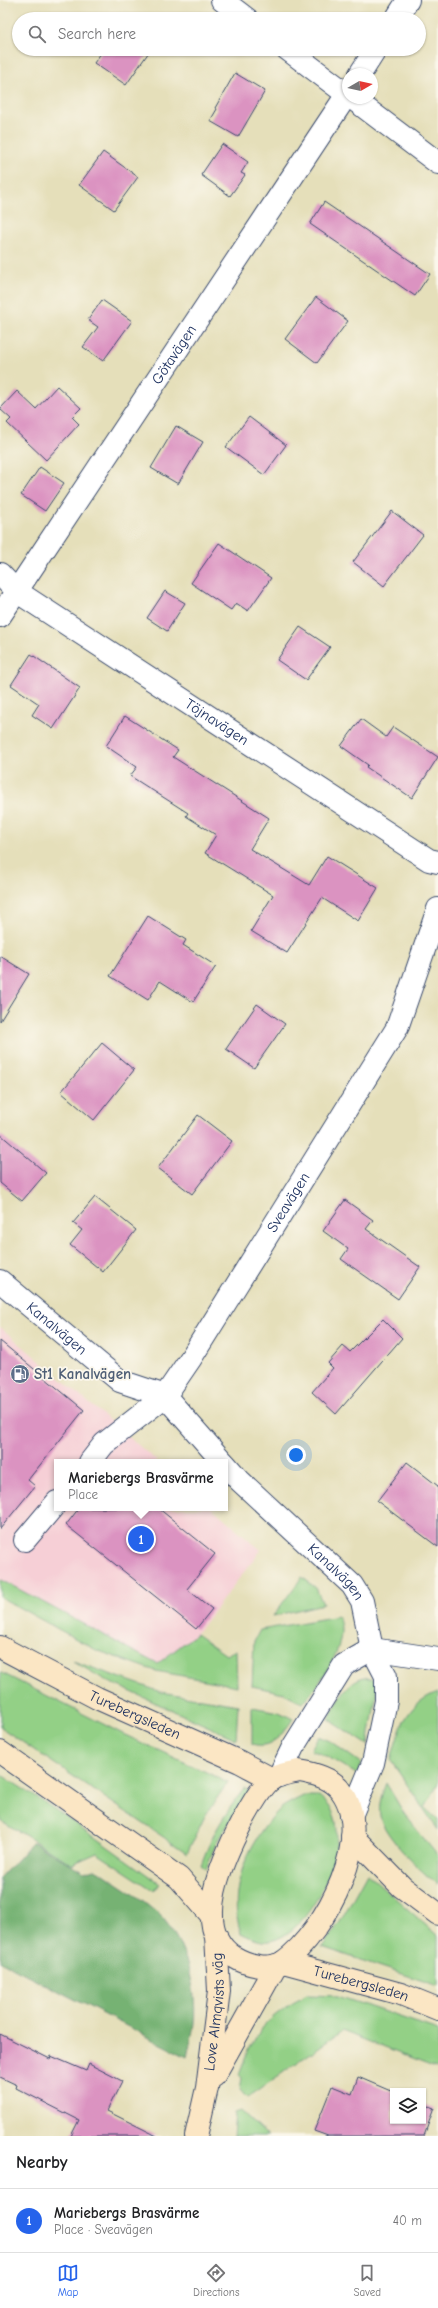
<!DOCTYPE html>
<html lang="en">
<head>
<meta charset="utf-8">
<style>
	:root { --surface:#fff; --page:#f2f2f2; --text:#202124; --muted:#757577; --line:#e0e0e0; --accent:#2563eb }
	body { margin:0; font-family:"Comic Neue",sans-serif; background:var(--page); color:var(--text) }
	.controls { position:absolute; right:12px; bottom:12px; display:grid; overflow:hidden; border-radius:0px; box-shadow:0 1px 3px #0004 }
	.controls button { width:36px; height:36px; display:grid; place-items:center; padding:0; border:0; border-bottom:1px solid var(--line); background:var(--surface); color:var(--text); font:20px sans-serif }
	.compass { position:absolute; left:342px; top:68px; width:36px; height:36px; border-radius:50%; background:var(--surface); box-shadow:0 1px 3px #0004; rotate:81deg }
	.you { position:absolute; left:296px; top:1455px; width:14px; height:14px; margin:-10px; border:3px solid #fff; border-radius:50%; background:#1a73e8; box-shadow:0 0 0 6px #1a73e833 }
	.badge { display:grid; place-items:center; width:26px; height:26px; border-radius:50%; background:var(--accent); color:#fff; font-size:13px; font-weight:700 }
	.pin { position:absolute; translate:-50% -50%; border:2px solid #fff; box-shadow:0 1px 4px #0006 }
	.popup { position:absolute; left:54px; top:1459px; width:174px; height:52px; box-sizing:border-box; display:grid; place-content:center; border-radius:0px; background:var(--surface); filter:drop-shadow(0 1px 3px #0005); font-size:13px; white-space:nowrap; color:var(--muted) }
	.popup b { font-size:15px; color:var(--text) }
	.popup::after { content:''; position:absolute; left:50%; top:100%; margin-left:-8px; border:8px solid transparent; border-top-color:var(--surface) }
	.list { margin:0; padding:0; list-style:none }
	h2 { display:flex; justify-content:space-between; align-items:center; height:52px; margin:0; padding:0 16px; font-size:17px }
	h2 small { font-size:13px; font-weight:400; color:var(--muted) }
	.list li { display:grid; grid-template-columns:26px 1fr auto; gap:12px; align-items:center; box-sizing:border-box; height:64px; padding:0 16px; border-top:1px solid var(--line) }
	.list b { display:block; font-size:15px; white-space:nowrap }
	.list p { margin:0; font-size:13px; white-space:nowrap; color:var(--muted) }
	.list em { font-size:13px; font-style:normal; color:var(--muted) }
	.icon { flex:none; width:22px; height:22px; fill:none; stroke:currentColor; stroke-width:2; stroke-linecap:round; stroke-linejoin:round }
	.map { position:relative; flex:none; width:438px; height:2136px; overflow:hidden }
	.search { position:absolute; background:var(--surface); box-shadow:0 1px 3px #0004; left:12px; right:12px; top:12px; height:44px; display:flex; align-items:center; gap:10px; box-sizing:border-box; padding:0 14px; border-radius:22px; color:var(--muted); font-size:15px }
	.sheet { height:116px; background:var(--surface) }
	nav { display:flex; justify-content:space-around; align-items:center; box-sizing:border-box; height:56px; border-top:1px solid var(--line); background:var(--surface); font-size:11px; color:var(--muted) }
	nav a { display:grid; justify-items:center; gap:2px }
	nav .on { color:var(--accent) }
	.map>svg:first-child { display:block }
	.built { fill:#f6cfd6 }
	.green { fill:#93d086; stroke:#578072 }
	.forest { fill:#76b273; stroke:#487068 }
	.building { fill:#db93c1 }
	.lines { fill:none; stroke-linecap:round; stroke-linejoin:round }
	.street-casing { stroke:#39496c; stroke-width:24 }
	.secondary-casing { stroke:#39496c; stroke-width:24 }
	.street { stroke:#fff; stroke-width:22 }
	.secondary { stroke:#fbe6c4; stroke-width:22 }
	.labels { text-anchor:middle; stroke-width:3.5; stroke-linejoin:round; paint-order:stroke }
	.street-label { font-size:15px; fill:#1b2f5e; stroke:#fbf7ec }
	.service-label { font-size:15px; font-weight:bold; fill:#4e5e75; stroke:#fbf7ec; text-anchor:start }
</style>
</head>
<body>
<div class="map">
<svg width="438" height="2136" viewBox="0 0 438 2136">
	<rect width="100%" height="100%" fill="#fbf7ec"/>
	<filter id="ink" filterUnits="userSpaceOnUse"><feTurbulence type="fractalNoise" baseFrequency=".025" numOctaves="2"/><feDisplacementMap in="SourceGraphic" scale="8" xChannelSelector="R" yChannelSelector="G"/><feConvolveMatrix kernelMatrix="1 2 1 2 8 2 1 2 1" color-interpolation-filters="sRGB"/></filter>
	<filter id="wash" filterUnits="userSpaceOnUse"><feTurbulence type="fractalNoise" baseFrequency=".012" numOctaves="4" result="noise"/><feDisplacementMap in="SourceGraphic" scale="16" xChannelSelector="R" yChannelSelector="G"/><feGaussianBlur stdDeviation="0.9" result="paint"/><feColorMatrix in="noise" values="0 0 0 0 0 0 0 0 0 0 0 0 0 0 0 0 0 1.4 0 .05"/><feComposite in="paint" operator="in"/></filter>
	<g filter="url(#wash)">
		<rect width="100%" height="100%" fill="#e5dfba"/>
		<polygon class="built" points="0,1327 158,1462 57,1462 57,1508 212,1508 261,1550 196,1634 157,1664 0,1579"/>
		<g class="green">
			<polygon points="302,1577 316,1588 323,1604 273,1616"/>
			<polygon points="0,1579 157,1664 196,1634 226,1655 236,1650 237,1686 156,1671 96,1650 0,1597"/>
			<path d="M338,1616C351,1643 320,1683 303,1703L284,1693L252,1686L254,1641L260,1630Z"/>
			<polygon points="73,1661 161,1692 238,1705 236,1739 107,1681"/>
			<polygon points="0,1672 125,1735 228,1782 205,1816 187,1853 0,1727"/>
			<path d="M365,1677L373,1680L378,1685L368,1745L328,1719C337,1704 346,1680 365,1677Z"/>
			<path d="M438,1692V1784L425,1808L438,1820V1830L391,1761C399,1730 405,1704 438,1692Z"/>
			<path d="M252,1707L279,1712L293,1719C283,1734 271,1750 252,1744Z"/>
			<polygon points="318,1736 330,1741 362,1764 358,1775 328,1757 311,1750"/>
			<polygon points="0,1774 65,1816 160,1884 153,1890 97,1853 72,1864 0,1820"/>
			<path d="M386,1783L405,1815L438,1856V1885C422,1872 384,1837 380,1816C378,1804 382,1794 386,1783Z"/>
			<path d="M244,1789L251,1791L217,1841L206,1869L201,1865C211,1836 225,1813 244,1789Z"/>
			<path d="M303,1796H319C327,1803 332,1808 335,1818C346,1855 310,1933 270,1941C261,1943 249,1937 241,1933C226,1890 249,1841 279,1810C285,1804 296,1800 303,1796Z"/>
			<polygon points="367,1873 438,1936 438,1986 322,1947 340,1922"/>
			<path d="M307,1995L338,1996L438,2030V2069L342,2031L247,2098L240,2090L242,2079L239,2074C256,2030 265,2018 307,1995Z"/>
			<polygon points="241,2111 268,2136 233,2136 235,2113"/>
		</g>
		<path class="forest" d="M33,1842L84,1872L95,1869L104,1874C121,1886 140,1897 156,1911C184,1937 198,1986 194,2024C193,2035 189,2046 187,2057L0,1961V1878Z"/>
		<g id="blocks">
			<g class="building">
				<polygon points="104,49 151,49 126,85 94,63"/>
				<polygon points="235,73 265,91 238,137 210,121 217,109 215,108"/>
				<polygon points="222,144 248,162 241,173 245,175 230,196 201,175"/>
				<polygon points="103,152 138,177 114,210 79,185"/>
				<polygon points="324,202 430,274 415,296 310,224"/>
				<polygon points="316,297 348,321 317,363 285,339"/>
				<polygon points="102,300 132,321 103,361 83,347 98,327 88,320"/>
				<polygon points="57,386 81,408 72,417 79,424 46,460 7,423 11,419 0,409 17,391 36,409"/>
				<polygon points="249,417 286,445 264,475 226,447"/>
				<polygon points="176,426 203,442 178,484 151,468"/>
				<polygon points="40,467 64,483 45,511 21,495"/>
				<polygon points="392,511 423,535 384,586 353,562"/>
				<polygon points="219,543 271,578 248,611 236,603 231,610 191,583"/>
				<polygon points="165,591 185,603 167,631 147,618"/>
				<polygon points="300,627 330,647 306,680 277,660"/>
				<polygon points="31,654 80,688 53,729 32,715 39,704 11,685"/>
				<polygon points="125,716 178,750 173,757 269,818 250,849 309,885 327,856 378,888 358,921 322,898 287,953 251,931 273,895 205,853 216,835 186,816 188,813 130,776 137,767 106,746"/>
				<polygon points="361,719 386,737 393,727 438,757 412,798 366,767 368,765 341,746"/>
				<polygon points="148,916 186,940 183,945 216,966 193,1002 160,981 148,1000 110,976"/>
				<polygon points="0,956 29,974 0,1021"/>
				<polygon points="257,1004 285,1024 254,1068 226,1049"/>
				<polygon points="102,1043 134,1070 94,1120 61,1092"/>
				<polygon points="198,1115 232,1141 192,1194 158,1168"/>
				<polygon points="0,1134 46,1173 22,1201 0,1183"/>
				<polygon points="95,1197 136,1230 103,1272 70,1245 82,1230 73,1223"/>
				<polygon points="345,1200 373,1220 366,1229 420,1267 398,1299 341,1259 348,1249 323,1231"/>
				<polygon points="383,1319 402,1338 336,1414 312,1392 333,1368 328,1363 343,1346 350,1352"/>
				<polygon points="0,1341 84,1410 28,1480 35,1486 0,1529"/>
				<polygon points="407,1462 438,1486 438,1547 377,1501"/>
				<polygon points="79,1508 158,1508 215,1554 187,1589 212,1609 196,1629 66,1525"/>
				<polygon points="0,2034 50,2059 51,2056 86,2071 89,2064 122,2081 107,2111 157,2136 71,2136 79,2120 16,2088 17,2085 0,2077"/>
				<polygon points="358,2077 393,2092 393,2121 423,2121 423,2104 434,2108 424,2136 328,2136 314,2131 332,2086 352,2094"/>
			</g>
		</g>
	</g>
	<g filter="url(#ink)">
		<use href="#blocks" fill-opacity="0" stroke="#39496c" stroke-width="1"/>
		<g class="lines">
			<g class="street-casing">
				<g id="street">
					<polyline points="222,0 247,19"/>
					<polyline points="396,19 408,0"/>
					<polyline points="287,49 348,95"/>
					<polyline points="360,74 376,49"/>
					<polyline points="352,98 438,163"/>
					<path id="s1" d="M0,574L16,591L429,860L438,862"/>
					<path id="s2" d="M0,616L348,93"/>
					<path id="s3" d="M0,1281L120,1381L165,1396L223,1462"/>
					<path id="s4" d="M90,1462L104,1444L165,1396L191,1358L397,1028L438,909"/>
					<path id="s5" d="M225,1464L239,1480L352,1585L362,1601L372,1649L386,1676V1701L373,1763L351,1816"/>
					<polyline points="25,1540 57,1502"/>
					<polyline points="372,1649 438,1659"/>
					<polyline points="279,1776 293,1747 344,1665 372,1649"/>
				</g>
			</g>
			<g class="secondary-casing">
				<g id="secondary">
					<path id="s6" d="M0,1647L97,1698L240,1762L272,1779"/>
					<polyline points="0,1752 179,1878 212,1916"/>
					<path d="M299,1771C312,1773 328,1777 338,1787C379,1832 325,1933 283,1962C269,1971 247,1965 234,1957C188,1928 225,1855 243,1820C250,1808 262,1785 273,1778C281,1774 291,1773 299,1771Z"/>
					<polyline points="352,1836 402,1887 438,1914"/>
					<path id="s7" d="M283,1962L401,1994L438,2009"/>
					<polyline points="214,2076 276,1965"/>
					<path id="s8" d="M196,2136L207,2088L219,1991L216,1935"/>
				</g>
			</g>
			<use href="#street" class="street"/>
			<use href="#secondary" class="secondary"/>
		</g>
	</g>
	<defs>
		<g id="fuel-disc" transform="scale(1)"><circle r="9.5" fill="#5c6f8a" stroke="#fbf7ec"/><path d="M-5.5-6h7V0h2V4h1.3V-2.5L3-4.5l.8-.8L6-3V5H2.5V1h-1V6h-7ZM-4.2-4.7v3.2H.2V-4.7Z" fill="#fff"/></g>
	</defs>
	<g fill-rule="evenodd">
		<use href="#fuel-disc" x="20" y="1374"/>
	</g>
	<g class="labels">
		<g class="street-label">
			<text dy="5" stroke="none"><textPath href="#s2" startOffset="314">Götavägen</textPath></text>
			<text dy="5" stroke="none"><textPath href="#s1" startOffset="263">Töjnavägen</textPath></text>
			<text dy="5" stroke="none"><textPath href="#s4" startOffset="330">Sveavägen</textPath></text>
			<text dy="5" stroke="none"><textPath href="#s3" startOffset="74">Kanalvägen</textPath></text>
			<text dy="5" stroke="none"><textPath href="#s5" startOffset="155">Kanalvägen</textPath></text>
			<text dy="5" stroke="none"><textPath href="#s6" startOffset="151">Turebergsleden</textPath></text>
			<text dy="5" stroke="none"><textPath href="#s7" startOffset="81">Turebergsleden</textPath></text>
			<text dy="5" stroke="none"><textPath href="#s8" startOffset="126">Love Almqvists väg</textPath></text>
		</g>
		<g class="service-label">
			<text x="34" y="1379">St1 Kanalvägen</text>
		</g>
	</g>
</svg>
<div class="controls">
<button><svg class="icon" aria-label="layers" viewBox="0 0 24 24"><path d="M12 4l9 5-9 5-9-5zM3 14l9 5 9-5"/></svg></button>
</div>
<svg class="compass" viewBox="-18 -18 36 36"><path d="M0-13l5 13h-10z" fill="#e53935"/><path d="M0 13l5-13h-10z" fill="#757577"/></svg>
<div class="you"></div>
<div class="pin badge" style="left:141px;top:1539px">1</div>
<div class="popup"><b>Mariebergs Brasvärme</b>Place</div>
<div class="search"><svg class="icon" aria-label="search" viewBox="0 0 24 24"><circle cx="10" cy="10" r="6"/><path d="M15 15l6 6"/></svg>Search here</div>
</div>
<section class="sheet">
<h2>Nearby<small></small></h2>
<ul class="list">
<li><span class="badge">1</span><div><b>Mariebergs Brasvärme</b><p>Place · Sveavägen</p></div><em>40 m</em></li>
</ul>
</section>
<nav>
<a class="on"><svg class="icon" aria-label="map" viewBox="0 0 24 24"><path d="M3 6l6-2 6 2 6-2v14l-6 2-6-2-6 2zM9 4v14M15 6v14"/></svg>Map</a>
<a><svg class="icon" aria-label="directions" viewBox="0 0 24 24"><path d="M12 3l9 9-9 9-9-9zM9 14v-3h6M13 9l2 2-2 2"/></svg>Directions</a>
<a><svg class="icon" aria-label="saved" viewBox="0 0 24 24"><path d="M7 4h10v16l-5-4-5 4z"/></svg>Saved</a>
</nav>
</body>
</html>
